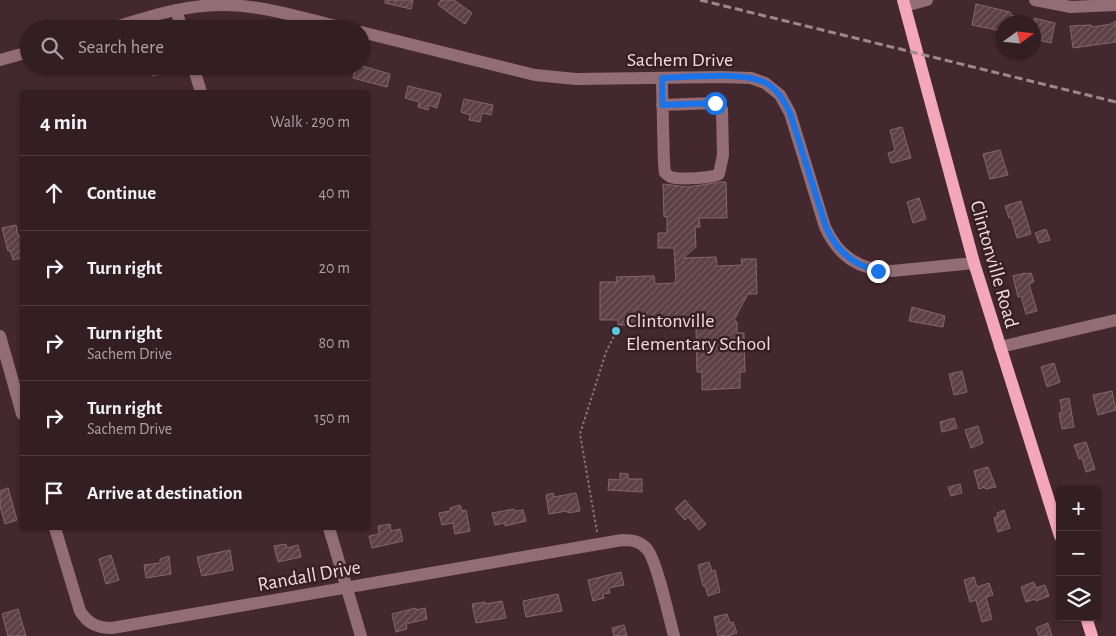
<!DOCTYPE html>
<html lang="en">
<head>
<meta charset="utf-8">
<style>
	:root { --surface:#331e23; --page:#3b272b; --text:#f1f3f6; --muted:#a9a2a6; --line:#4e3c41 }
	body { margin:0; font-family:"Alegreya Sans",sans-serif; background:var(--page); color:var(--text) }
	.controls { position:absolute; right:15px; bottom:15px; display:grid; overflow:hidden; border-radius:5px; box-shadow:0 1px 4px #0004 }
	.controls button { width:45px; height:45px; display:grid; place-items:center; padding:0; border:0; border-bottom:1px solid var(--line); background:var(--surface); color:var(--text); font:25px sans-serif }
	.compass { position:absolute; left:996px; top:15px; width:45px; height:45px; border-radius:50%; background:var(--surface); box-shadow:0 1px 4px #0004; rotate:75deg }
	.stop { position:absolute; width:15px; height:15px; margin:-11px; border:4px solid #1a73e8; border-radius:50%; background:#fff }
	.stop.end { background:#1a73e8; border-color:#fff; box-shadow:0 1px 5px #0008 }
	.list { margin:0; padding:0; list-style:none }
	h2 { display:flex; justify-content:space-between; align-items:center; height:65px; margin:0; padding:0 20px; font-size:21px }
	h2 small { font-size:16px; font-weight:400; color:var(--muted) }
	.list li { display:grid; grid-template-columns:32px 1fr auto; gap:15px; align-items:center; box-sizing:border-box; height:75px; padding:0 20px; border-top:1px solid var(--line) }
	.list b { display:block; font-size:19px; white-space:nowrap }
	.list p { margin:0; font-size:16px; white-space:nowrap; color:var(--muted) }
	.list em { font-size:16px; font-style:normal; color:var(--muted) }
	.icon { flex:none; width:28px; height:28px; fill:none; stroke:currentColor; stroke-width:2; stroke-linecap:round; stroke-linejoin:round }
	.map { position:relative; flex:none; width:1116px; height:636px; overflow:hidden }
	.search { position:absolute; background:var(--surface); box-shadow:0 1px 4px #0004; left:20px; top:20px; width:350px; height:55px; display:flex; align-items:center; gap:12px; box-sizing:border-box; padding:0 18px; border-radius:28px; color:var(--muted); font-size:19px }
	.panel { position:absolute; background:var(--surface); box-shadow:0 1px 4px #0004; left:20px; top:90px; width:350px; height:440px; border-radius:5px }
	.map>svg:first-child { display:block }
	.building { fill:url(#building-hatch); stroke:#85656c }
	.lines { fill:none; stroke-linecap:round; stroke-linejoin:round }
	.path { stroke:#8a7278; stroke-width:2; stroke-dasharray:2.5 2.5; stroke-linecap:butt }
	.minor { stroke:#936d75; stroke-width:12 }
	.major { stroke:#f4a7b8; stroke-width:12 }
	.rail { stroke:#9f878d; stroke-width:3; stroke-dasharray:8 4; stroke-linecap:butt }
	.route { stroke:#1a73e8; stroke-width:6 }
	.poi-dot { fill:#57c9e2; stroke:#391e25; stroke-width:2 }
	.labels { text-anchor:middle; stroke-width:5; stroke-linejoin:round; paint-order:stroke }
	.street-label { font-size:20px; fill:#efdce0; stroke:#391e25 }
	.poi-label { font-size:20px; fill:#efdce0; stroke:#391e25; text-anchor:start }
</style>
</head>
<body>
<div class="map">
<svg width="1116" height="636" viewBox="0 0 1116 636">
	<defs>
		<pattern id="building-hatch" width="6" height="6" patternUnits="userSpaceOnUse" patternTransform="scale(1.25)"><rect width="6" height="6" fill="#5d4046"/><path d="M-1 1l2-2M0 6l6-6M5 7l2-2" fill="none" stroke="#755b60"/></pattern>
	</defs>
	<rect width="100%" height="100%" fill="#44282f"/>
	<g class="building">
		<polygon points="385,0 413,0 411,9 385,3"/>
		<polygon points="441,0 454,0 472,13 465,24 438,5"/>
		<polygon points="976,4 1010,12 1011,15 1029,19 1029,22 1004,22 1004,39 997,30 972,25"/>
		<polygon points="1034,18 1055,23 1051,43 1034,39"/>
		<polygon points="1116,21 1116,42 1073,48 1070,26 1091,25 1093,27 1111,24"/>
		<polygon points="150,66 161,66 163,73 153,76"/>
		<polygon points="292,66 318,66 316,75 292,69"/>
		<polygon points="356,66 362,66 390,74 387,87 353,78"/>
		<polygon points="408,86 441,94 437,108 429,105 428,110 418,107 419,102 405,98"/>
		<polygon points="464,99 493,105 491,115 482,113 480,122 469,120 470,115 461,112"/>
		<polygon points="902,127 911,158 891,163 888,153 895,151 890,130"/>
		<polygon points="1000,150 1008,175 990,179 983,154"/>
		<polygon points="720,182 726,182 727,218 699,218 700,227 695,227 696,247 683,258 716,257 717,266 742,265 741,259 756,259 757,294 748,294 734,320 737,322 737,333 744,333 744,337 745,372 740,372 740,388 702,390 702,372 697,372 696,327 671,328 670,316 655,317 656,324 638,325 618,325 618,320 600,320 600,282 617,282 616,277 650,276 654,276 655,284 676,283 674,248 658,248 658,233 667,233 667,216 664,217 663,184 688,187"/>
		<polygon points="919,198 926,219 913,223 907,202"/>
		<polygon points="1021,201 1031,234 1017,238 1011,217 1009,218 1005,206"/>
		<polygon points="16,225 18,236 22,235 22,258 13,260 10,250 8,251 2,228"/>
		<polygon points="1046,229 1050,240 1039,243 1035,233"/>
		<polygon points="1025,273 1026,274 1031,273 1034,282 1029,284 1037,311 1026,314 1021,296 1018,297 1013,276"/>
		<polygon points="912,307 945,316 943,327 909,321"/>
		<polygon points="1054,363 1060,382 1047,387 1041,367"/>
		<polygon points="962,371 967,392 954,395 949,374"/>
		<polygon points="1112,391 1116,410 1098,415 1093,395"/>
		<polygon points="1069,398 1074,427 1062,429 1059,413 1062,412 1060,400"/>
		<polygon points="954,418 957,428 942,432 940,422"/>
		<polygon points="978,426 983,443 971,448 965,430"/>
		<polygon points="1086,442 1095,469 1086,472 1082,458 1079,459 1074,445"/>
		<polygon points="988,467 996,487 985,489 985,487 979,489 974,471"/>
		<polygon points="620,473 628,474 628,479 642,479 642,492 608,490 609,479 620,480"/>
		<polygon points="960,484 962,493 951,496 948,487"/>
		<polygon points="8,488 17,520 5,524 0,506 0,491"/>
		<polygon points="553,493 554,497 576,493 580,511 568,513 567,511 549,514 546,495"/>
		<polygon points="685,500 706,524 699,530 688,517 685,520 675,509"/>
		<polygon points="460,505 462,511 466,510 470,531 455,534 453,523 442,525 439,513 450,511 450,508"/>
		<polygon points="514,509 515,511 523,510 526,521 505,526 505,523 495,525 492,513"/>
		<polygon points="1004,510 1010,528 998,532 994,518 998,516 997,513"/>
		<polygon points="390,524 391,531 400,529 403,541 372,548 369,536 379,534 378,526"/>
		<polygon points="286,544 287,548 298,545 301,557 278,562 274,546"/>
		<polygon points="230,550 233,570 202,576 197,557"/>
		<polygon points="111,555 119,580 106,584 99,559"/>
		<polygon points="169,556 171,574 146,578 144,565 160,563 160,559"/>
		<polygon points="709,562 712,571 715,570 720,592 708,596 705,586 703,586 698,565"/>
		<polygon points="621,572 624,585 609,588 610,593 603,594 604,598 593,601 588,580"/>
		<polygon points="974,577 977,587 989,583 993,595 986,597 992,619 982,622 976,600 970,602 964,580"/>
		<polygon points="1034,582 1036,588 1045,585 1049,596 1036,601 1035,599 1026,602 1021,587"/>
		<polygon points="558,594 562,611 526,617 523,601"/>
		<polygon points="502,601 506,618 476,623 472,604 485,602 485,604"/>
		<polygon points="416,608 416,610 425,608 427,619 406,624 407,629 396,632 392,614"/>
		<polygon points="18,609 26,636 8,636 2,614"/>
		<polygon points="727,614 730,623 733,622 737,633 728,636 718,636 714,617"/>
		<polygon points="1048,623 1052,636 1039,636 1036,628"/>
		<polygon points="624,625 627,636 614,636 612,628"/>
	</g>
	<g class="lines">
		<polyline class="path" points="597,532 580,434 606,352 614,336"/>
		<g class="minor">
			<polyline points="1035,0 1071,7 1116,5"/>
			<polyline points="905,6 927,0"/>
			<polyline points="176,10 182,29"/>
			<path d="M109,29C147,17 186,4 226,5C267,6 307,19 347,29"/>
			<path d="M361,32L535,75L576,79L721,77L751,78L765,83L780,95L790,113L825,227C839,257 859,270 892,271L974,263"/>
			<polyline points="0,60 29,52"/>
			<polyline points="193,66 201,92"/>
			<path d="M662,78C662,95 663,112 663,129C664,144 663,158 665,173C667,174 669,177 671,177C678,180 713,178 719,174L723,155L722,109L719,105L715,103L662,105"/>
			<polyline points="0,336 22,414"/>
			<polyline points="1000,347 1116,320"/>
			<path d="M55,528L80,611C88,624 98,628 112,628L622,540C632,540 640,541 647,549C657,561 669,618 674,636"/>
			<polyline points="329,528 361,636"/>
		</g>
		<g class="major">
			<polyline points="903,0 974,263 1060,536"/>
			<polyline points="1086,617 1092,636"/>
		</g>
		<polyline class="rail" points="700,0 1116,102"/>
	</g>
	<g class="lines">
		<path class="route" d="M715,103L662,105V78C689,77 744,71 766,83C778,90 784,101 790,113L826,227C836,251 853,265 878,271"/>
	</g>
	<circle class="poi-dot" cx="616" cy="331" r="5"/>
	<g class="labels">
		<g class="street-label">
			<text x="680" y="66">Sachem Drive</text>
			<text transform="translate(995 264) rotate(74)" y="7">Clintonville Road</text>
			<text transform="translate(309 575) rotate(-10)" y="7">Randall Drive</text>
		</g>
		<g class="poi-label">
			<text x="626" y="327">Clintonville<tspan x="626" dy="23">Elementary School</tspan></text>
		</g>
	</g>
</svg>
<div class="controls">
<button>+</button>
<button>−</button>
<button><svg class="icon" aria-label="layers" viewBox="0 0 24 24"><path d="M12 4l9 5-9 5-9-5zM3 14l9 5 9-5"/></svg></button>
</div>
<svg class="compass" viewBox="-18 -18 36 36"><path d="M0-13l5 13h-10z" fill="#e53935"/><path d="M0 13l5-13h-10z" fill="#a9a2a6"/></svg>
<div class="stop" style="left:715px;top:103px"></div>
<div class="stop end" style="left:878px;top:271px"></div>
<div class="search"><svg class="icon" aria-label="search" viewBox="0 0 24 24"><circle cx="10" cy="10" r="6"/><path d="M15 15l6 6"/></svg>Search here</div>
<section class="panel">
<h2>4 min<small>Walk · 290 m</small></h2>
<ul class="list">
<li><svg class="icon" aria-label="ahead" viewBox="0 0 24 24"><path d="M12 20V5M6 11l6-6 6 6"/></svg><div><b>Continue</b></div><em>40 m</em></li>
<li><svg class="icon" aria-label="right" viewBox="0 0 24 24"><path d="M7 20v-9h11M14 6l5 5-5 5"/></svg><div><b>Turn right</b></div><em>20 m</em></li>
<li><svg class="icon" aria-label="right" viewBox="0 0 24 24"><path d="M7 20v-9h11M14 6l5 5-5 5"/></svg><div><b>Turn right</b><p>Sachem Drive</p></div><em>80 m</em></li>
<li><svg class="icon" aria-label="right" viewBox="0 0 24 24"><path d="M7 20v-9h11M14 6l5 5-5 5"/></svg><div><b>Turn right</b><p>Sachem Drive</p></div><em>150 m</em></li>
<li><svg class="icon" aria-label="arrive" viewBox="0 0 24 24"><path d="M6 21V4h12l-3 4 3 4H6"/></svg><div><b>Arrive at destination</b></div></li>
</ul>
</section>
</div>
</body>
</html>
